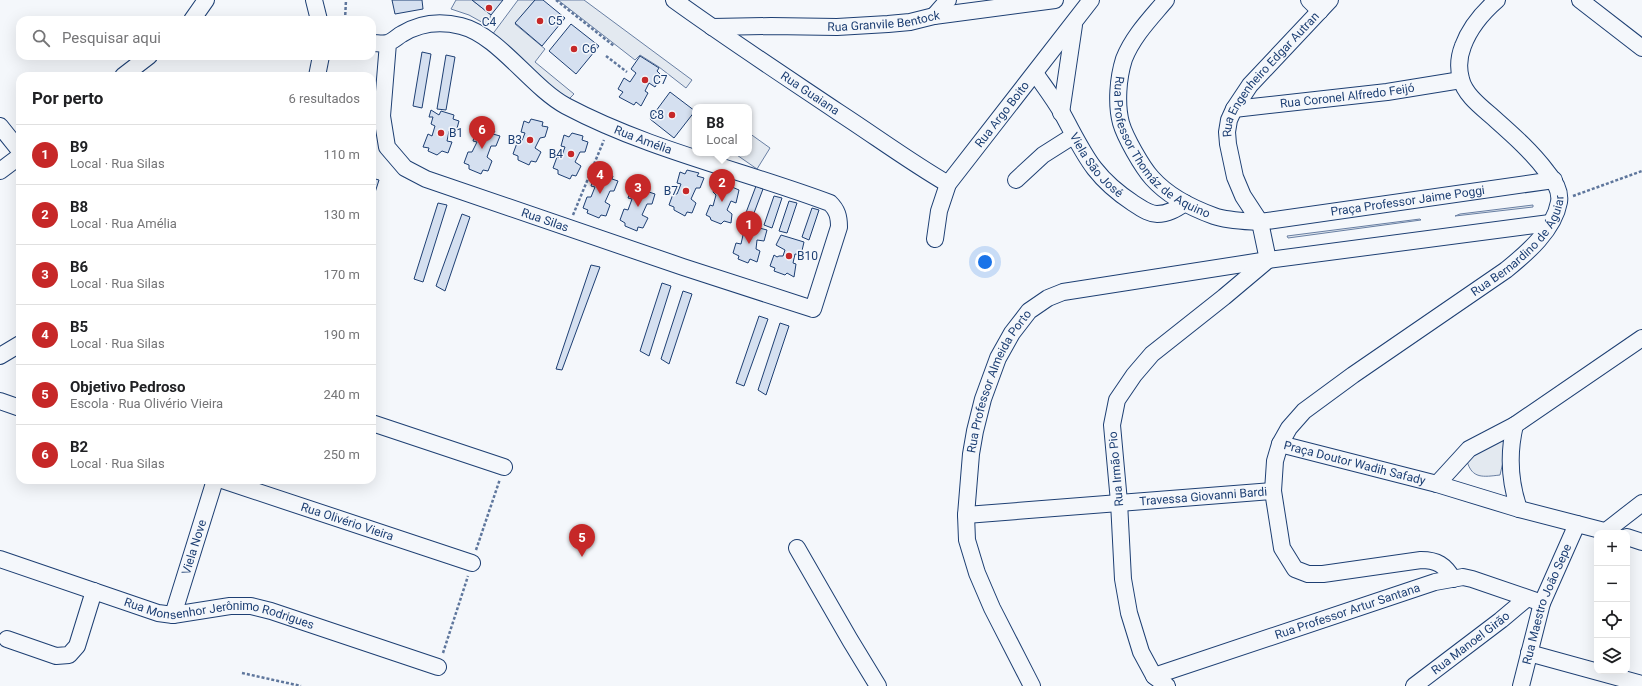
<!DOCTYPE html>
<html lang="pt">
<head>
<meta charset="utf-8">
<style>
	:root { --surface:#fff; --page:#f2f2f2; --text:#202124; --muted:#757577; --line:#e0e0e0; --accent:#c62828 }
	body { margin:0; font-family:Roboto,sans-serif; background:var(--page); color:var(--text) }
	.controls { position:absolute; right:12px; bottom:12px; display:grid; overflow:hidden; border-radius:8px; box-shadow:0 4px 16px #0002 }
	.controls button { width:36px; height:36px; display:grid; place-items:center; padding:0; border:0; border-bottom:1px solid var(--line); background:var(--surface); color:var(--text); font:20px sans-serif }
	.you { position:absolute; left:985px; top:262px; width:14px; height:14px; margin:-10px; border:3px solid #fff; border-radius:50%; background:#1a73e8; box-shadow:0 0 0 6px #1a73e833 }
	.badge { display:grid; place-items:center; width:26px; height:26px; border-radius:50%; background:var(--accent); color:#fff; font-size:13px; font-weight:700 }
	.pin { position:absolute; translate:-50% -33px; filter:drop-shadow(0 1px 2px #0008) }
	.pin::after { content:''; position:absolute; top:21px; width:14px; height:12px; background:inherit; clip-path:polygon(0 0,100% 0,50% 100%) }
	.popup { position:absolute; left:692px; top:104px; width:60px; height:52px; box-sizing:border-box; display:grid; place-content:center; border-radius:8px; background:var(--surface); filter:drop-shadow(0 1px 3px #0005); font-size:13px; white-space:nowrap; color:var(--muted) }
	.popup b { font-size:15px; color:var(--text) }
	.popup::after { content:''; position:absolute; left:50%; top:100%; margin-left:-8px; border:8px solid transparent; border-top-color:var(--surface) }
	.list { margin:0; padding:0; list-style:none }
	h2 { display:flex; justify-content:space-between; align-items:center; height:52px; margin:0; padding:0 16px; font-size:17px }
	h2 small { font-size:13px; font-weight:400; color:var(--muted) }
	.list li { display:grid; grid-template-columns:26px 1fr auto; gap:12px; align-items:center; box-sizing:border-box; height:60px; padding:0 16px; border-top:1px solid var(--line) }
	.list b { display:block; font-size:15px; white-space:nowrap }
	.list p { margin:0; font-size:13px; white-space:nowrap; color:var(--muted) }
	.list em { font-size:13px; font-style:normal; color:var(--muted) }
	.icon { flex:none; width:22px; height:22px; fill:none; stroke:currentColor; stroke-width:2; stroke-linecap:round; stroke-linejoin:round }
	.map { position:relative; flex:none; width:1642px; height:686px; overflow:hidden }
	.search { position:absolute; background:var(--surface); box-shadow:0 4px 16px #0002; left:16px; top:16px; width:360px; height:44px; display:flex; align-items:center; gap:10px; box-sizing:border-box; padding:0 14px; border-radius:12px; color:var(--muted); font-size:15px }
	.panel { position:absolute; background:var(--surface); box-shadow:0 4px 16px #0002; left:16px; top:72px; width:360px; height:412px; border-radius:12px }
	.map>svg:first-child { display:block }
	.green { fill:#e3e9f0; stroke:#687fa3 }
	.building { fill:#d5e0f0; stroke:#1d3f73 }
	.lines { fill:none; stroke-linecap:round; stroke-linejoin:round }
	.minor-casing { stroke:#1d3f73; stroke-width:18 }
	.path { stroke:#5e769c; stroke-width:2.5; stroke-dasharray:3 2; stroke-linecap:butt }
	.minor { stroke:#f4f7fb; stroke-width:16 }
	.poi-dot { fill:#c62828; stroke:#f4f7fb; stroke-width:1.5 }
	.labels { text-anchor:middle; stroke-width:3; stroke-linejoin:round; paint-order:stroke }
	.poi-label { font-size:12px; fill:#1d3f73; stroke:#f4f7fb; text-anchor:start }
	.street-label { font-size:12px; fill:#1d3f73; stroke:#f4f7fb }
</style>
</head>
<body>
<div class="map">
<svg width="1642" height="686" viewBox="0 0 1642 686">
	<rect width="100%" height="100%" fill="#f4f7fb"/>
	<g class="green">
		<polygon points="456,0 472,0 491,15 487,25 469,15 451,9"/>
		<polygon points="518,0 535,0 515,24 545,49 535,62 574,94 564,104 489,39"/>
		<polygon points="558,0 584,0 692,80 686,88 659,67 640,55 635,60"/>
		<polygon points="749,133 770,148 757,169 734,153 749,153"/>
		<polygon points="1533,205 1533,207 1455,216 1460,214"/>
		<polygon points="1420,219 1421,220 1288,238 1287,236"/>
		<path d="M1504,441L1503,462L1500,475C1483,477 1472,479 1467,461L1485,444Z"/>
	</g>
	<g class="building">
		<polygon points="392,0 422,0 423,9 395,14"/>
		<polygon points="472,0 503,0 491,15"/>
		<polygon points="535,0 543,0 565,18 542,46 515,23"/>
		<polygon points="571,24 599,46 576,74 549,51"/>
		<polygon points="422,52 431,54 422,108 413,106"/>
		<polygon points="446,55 455,57 446,110 437,109"/>
		<polygon points="640,56 659,68 657,71 662,76 655,87 649,83 645,91 648,93 641,106 636,102 634,105 619,97 623,92 618,89 624,78 630,82 636,73 631,69"/>
		<polygon points="670,92 695,111 674,138 650,119"/>
		<polygon points="431,110 439,115 441,111 454,115 453,119 459,121 456,132 449,131 447,141 452,142 448,153 442,151 437,155 428,151 429,148 423,147 428,134 432,136 435,126 431,124 433,117 429,117"/>
		<polygon points="531,119 543,122 542,126 548,127 545,137 540,138 535,148 541,152 536,162 531,161 529,165 518,160 518,156 513,154 517,143 521,143 525,133 521,132 524,121 529,123"/>
		<polygon points="483,128 495,131 493,134 500,136 496,146 491,146 487,157 492,161 488,171 483,170 481,174 469,169 469,165 464,163 468,152 472,152 477,142 473,141 476,130 481,132"/>
		<polygon points="572,133 583,136 582,140 588,142 585,152 580,152 575,162 581,166 576,176 572,175 570,179 558,174 558,170 553,168 557,157 561,158 565,147 561,146 564,135 569,137"/>
		<polygon points="687,170 699,173 697,176 704,178 700,188 696,188 691,199 696,203 692,213 687,212 685,216 674,210 674,207 669,205 673,194 677,194 681,184 677,183 680,172 685,174"/>
		<polygon points="601,173 613,176 612,179 618,181 614,191 610,191 605,202 610,205 606,216 601,215 599,218 587,213 588,210 583,208 587,197 591,197 595,187 591,186 594,175 599,177"/>
		<polygon points="372,178 379,180 372,202"/>
		<polygon points="724,180 733,183 732,187 739,190 736,203 731,201 727,210 732,214 731,223 724,221 721,224 711,220 710,217 706,215 710,205 713,206 716,195 713,192 717,183 722,183"/>
		<polygon points="638,185 650,188 649,192 655,194 652,204 647,204 642,215 648,218 643,228 638,227 637,231 625,226 625,223 620,220 624,209 628,210 632,199 628,198 632,187 636,189"/>
		<polygon points="756,186 763,189 751,221 744,218"/>
		<polygon points="774,196 782,198 772,228 764,225"/>
		<polygon points="789,201 797,203 787,233 779,231"/>
		<polygon points="438,203 447,205 423,282 414,279"/>
		<polygon points="812,208 819,210 809,240 802,237"/>
		<polygon points="462,214 470,217 445,291 436,286"/>
		<polygon points="744,224 767,230 764,241 757,240 756,249 760,251 757,262 750,259 748,263 738,259 739,256 733,253 736,243 741,244 743,235 740,232"/>
		<polygon points="781,235 804,242 801,255 795,254 793,263 796,264 794,277 787,273 785,275 774,271 775,268 770,266 774,255 777,257 779,256 783,256 785,250 776,245"/>
		<polygon points="591,265 600,267 562,370 556,369"/>
		<polygon points="662,283 671,286 649,356 640,351"/>
		<polygon points="683,291 692,294 669,364 661,359"/>
		<polygon points="759,316 768,319 744,386 736,383"/>
		<polygon points="780,323 789,326 766,395 758,390"/>
	</g>
	<g class="lines">
		<g class="minor-casing">
			<g id="minor">
				<polyline points="314,0 319,20"/>
				<path id="s1" d="M674,0C728,39 783,75 838,112C875,136 910,162 948,184"/>
				<path id="s2" d="M1166,0C1151,18 1133,36 1124,59C1118,78 1116,104 1121,123C1125,137 1142,167 1152,178C1168,196 1192,208 1214,216C1228,221 1245,221 1260,222L1554,180"/>
				<polyline points="1309,0 1320,11"/>
				<polyline points="1580,0 1642,48"/>
				<polyline points="934,16 948,0"/>
				<polyline points="192,20 206,0"/>
				<path id="s3" d="M712,27L771,26L837,27L888,24L910,22L934,16L1055,0"/>
				<path id="s4" d="M372,43C377,43 383,44 387,43C392,42 398,36 402,34C420,23 441,21 461,26C498,35 531,87 566,106C649,150 742,170 830,203C837,210 839,216 839,227L813,309L683,267L426,179L405,168L387,147L382,116L388,43"/>
				<path id="s5" d="M1035,73C1044,86 1054,99 1062,113C1084,153 1092,176 1133,203C1140,207 1148,214 1157,214C1168,214 1176,209 1185,203"/>
				<polyline points="123,76 149,56"/>
				<polyline points="317,76 321,56"/>
				<path id="s6" d="M1234,109L1387,92L1461,80"/>
				<polyline points="1061,113 1074,25"/>
				<polyline points="0,126 20,151"/>
				<polyline points="0,171 20,156"/>
				<polyline points="1016,180 1043,155 1073,136"/>
				<path id="s7" d="M935,239L939,211L948,184L1091,0"/>
				<path id="s8" d="M1268,260L1260,222L1243,196L1235,177L1228,144L1227,132L1229,120L1234,109L1250,85L1330,0"/>
				<polyline points="0,356 20,344"/>
				<polyline points="0,401 20,408"/>
				<polyline points="372,423 504,467"/>
				<path d="M1515,425C1508,454 1509,480 1519,509"/>
				<path id="s9" d="M1280,444L1437,484L1519,509L1612,533"/>
				<path id="s10" d="M222,480L472,563"/>
				<polyline points="1437,484 1469,449 1515,425 1642,338"/>
				<path id="s11" d="M966,515L1273,491"/>
				<polyline points="1606,531 1642,503"/>
				<polyline points="1627,537 1642,542"/>
				<polyline points="797,548 850,640 878,686"/>
				<path id="s12" d="M0,559L158,613L173,615L230,606H251L271,611L438,667"/>
				<path id="s13" d="M1453,579C1445,565 1437,560 1421,560L1323,574H1308L1295,569L1282,548L1273,491L1275,461L1280,444L1289,428L1304,411L1353,375L1506,270C1527,253 1554,230 1559,202C1561,190 1554,180 1547,172C1532,152 1514,136 1496,120C1484,109 1465,96 1461,79C1458,68 1459,56 1463,46C1470,27 1482,13 1497,0"/>
				<path id="s14" d="M173,615L215,480"/>
				<polyline points="7,639 56,656 69,655 77,646 94,591"/>
				<polyline points="1529,653 1642,684"/>
				<path id="s15" d="M1154,676L1435,582L1463,577L1472,579L1542,603"/>
				<path id="s16" d="M1032,686L992,608L977,573L967,540L966,515L971,454L975,431L983,399L998,358L1012,333L1029,311L1048,298L1063,292L1268,260L1550,223"/>
				<polyline points="1167,686 1154,676 1141,652 1129,613 1123,579 1119,502 1112,425 1117,400 1134,375 1152,354 1224,297 1268,260"/>
				<path id="s17" d="M1414,686L1501,620L1526,599"/>
				<path id="s18" d="M1521,686L1542,603L1577,524"/>
			</g>
		</g>
		<g class="path">
			<polyline points="556,0 614,46"/>
			<polyline points="345,20 346,0"/>
			<polyline points="606,56 627,72"/>
			<polyline points="1573,196 1642,171"/>
			<polyline points="573,215 604,140"/>
			<polyline points="476,550 500,479"/>
			<polyline points="443,653 468,576"/>
			<polyline points="242,673 301,686"/>
		</g>
		<use href="#minor" class="minor"/>
	</g>
	<g class="poi-dot">
		<circle cx="489" cy="8" r="4"/>
		<circle cx="540" cy="21" r="4"/>
		<circle cx="574" cy="49" r="4"/>
		<circle cx="645" cy="80" r="4"/>
		<circle cx="672" cy="115" r="4"/>
		<circle cx="441" cy="133" r="4"/>
		<circle cx="530" cy="140" r="4"/>
		<circle cx="571" cy="154" r="4"/>
		<circle cx="686" cy="191" r="4"/>
		<circle cx="789" cy="256" r="4"/>
	</g>
	<g class="labels">
		<g class="poi-label">
			<text x="548" y="25">C5</text>
			<text x="489" y="26" text-anchor="middle">C4</text>
			<text x="582" y="53">C6</text>
			<text x="653" y="84">C7</text>
			<text x="664" y="119" text-anchor="end">C8</text>
			<text x="449" y="137">B1</text>
			<text x="522" y="144" text-anchor="end">B3</text>
			<text x="563" y="158" text-anchor="end">B4</text>
			<text x="678" y="195" text-anchor="end">B7</text>
			<text x="797" y="260">B10</text>
		</g>
		<g class="street-label">
			<text dy="4" stroke="none"><textPath href="#s3" startOffset="172">Rua Granvile Bentock</textPath></text>
			<text dy="4" stroke="none"><textPath href="#s8" startOffset="209">Rua Engenheiro Edgar Autran</textPath></text>
			<text dy="4" stroke="none"><textPath href="#s1" startOffset="165">Rua Guaiana</textPath></text>
			<text dy="4" stroke="none"><textPath href="#s6" startOffset="114">Rua Coronel Alfredo Feijó</textPath></text>
			<text dy="4" stroke="none"><textPath href="#s7" startOffset="145">Rua Argo Boito</textPath></text>
			<text dy="4" stroke="none"><textPath href="#s4" startOffset="311">Rua Amélia</textPath></text>
			<text dy="4" stroke="none"><textPath href="#s2" startOffset="180">Rua Professor Thomáz de Aquino</textPath></text>
			<text dy="4" stroke="none"><textPath href="#s5" startOffset="111">Viela São José</textPath></text>
			<text dy="4" stroke="none"><textPath href="#s2" startOffset="470">Praça Professor Jaime Poggi</textPath></text>
			<text transform="translate(545 220) rotate(19)" y="4">Rua Silas</text>
			<text dy="4" stroke="none"><textPath href="#s13" startOffset="612">Rua Bernardino de Águiar</textPath></text>
			<text dy="4" stroke="none"><textPath href="#s16" startOffset="325">Rua Professor Almeida Porto</textPath></text>
			<text dy="4" stroke="none"><textPath href="#s9" startOffset="77">Praça Doutor Wadih Safady</textPath></text>
			<text transform="translate(1116 469) rotate(-95)" y="4">Rua Irmão Pio</text>
			<text dy="4" stroke="none"><textPath href="#s11" startOffset="238">Travessa Giovanni Bardi</textPath></text>
			<text dy="4" stroke="none"><textPath href="#s10" startOffset="132">Rua Olivério Vieira</textPath></text>
			<text dy="4" stroke="none"><textPath href="#s14" startOffset="71">Viela Nove</textPath></text>
			<text dy="4" stroke="none"><textPath href="#s18" startOffset="86">Rua Maestro João Sepe</textPath></text>
			<text dy="4" stroke="none"><textPath href="#s15" startOffset="204">Rua Professor Artur Santana</textPath></text>
			<text dy="4" stroke="none"><textPath href="#s12" startOffset="229">Rua Monsenhor Jerônimo Rodrigues</textPath></text>
			<text dy="4" stroke="none"><textPath href="#s17" startOffset="71">Rua Manoel Girão</textPath></text>
		</g>
	</g>
</svg>
<div class="controls">
<button>+</button>
<button>−</button>
<button><svg class="icon" aria-label="locate" viewBox="0 0 24 24"><circle cx="12" cy="12" r="6"/><path d="M12 2v4M12 18v4M2 12h4M18 12h4"/></svg></button>
<button><svg class="icon" aria-label="layers" viewBox="0 0 24 24"><path d="M12 4l9 5-9 5-9-5zM3 14l9 5 9-5"/></svg></button>
</div>
<div class="you"></div>
<div class="pin badge" style="left:749px;top:244px">1</div>
<div class="pin badge" style="left:722px;top:202px">2</div>
<div class="popup"><b>B8</b>Local</div>
<div class="pin badge" style="left:638px;top:207px">3</div>
<div class="pin badge" style="left:600px;top:194px">4</div>
<div class="pin badge" style="left:582px;top:557px">5</div>
<div class="pin badge" style="left:482px;top:149px">6</div>
<div class="search"><svg class="icon" aria-label="search" viewBox="0 0 24 24"><circle cx="10" cy="10" r="6"/><path d="M15 15l6 6"/></svg>Pesquisar aqui</div>
<section class="panel">
<h2>Por perto<small>6 resultados</small></h2>
<ul class="list">
<li><span class="badge">1</span><div><b>B9</b><p>Local · Rua Silas</p></div><em>110 m</em></li>
<li><span class="badge">2</span><div><b>B8</b><p>Local · Rua Amélia</p></div><em>130 m</em></li>
<li><span class="badge">3</span><div><b>B6</b><p>Local · Rua Silas</p></div><em>170 m</em></li>
<li><span class="badge">4</span><div><b>B5</b><p>Local · Rua Silas</p></div><em>190 m</em></li>
<li><span class="badge">5</span><div><b>Objetivo Pedroso</b><p>Escola · Rua Olivério Vieira</p></div><em>240 m</em></li>
<li><span class="badge">6</span><div><b>B2</b><p>Local · Rua Silas</p></div><em>250 m</em></li>
</ul>
</section>
</div>
</body>
</html>
